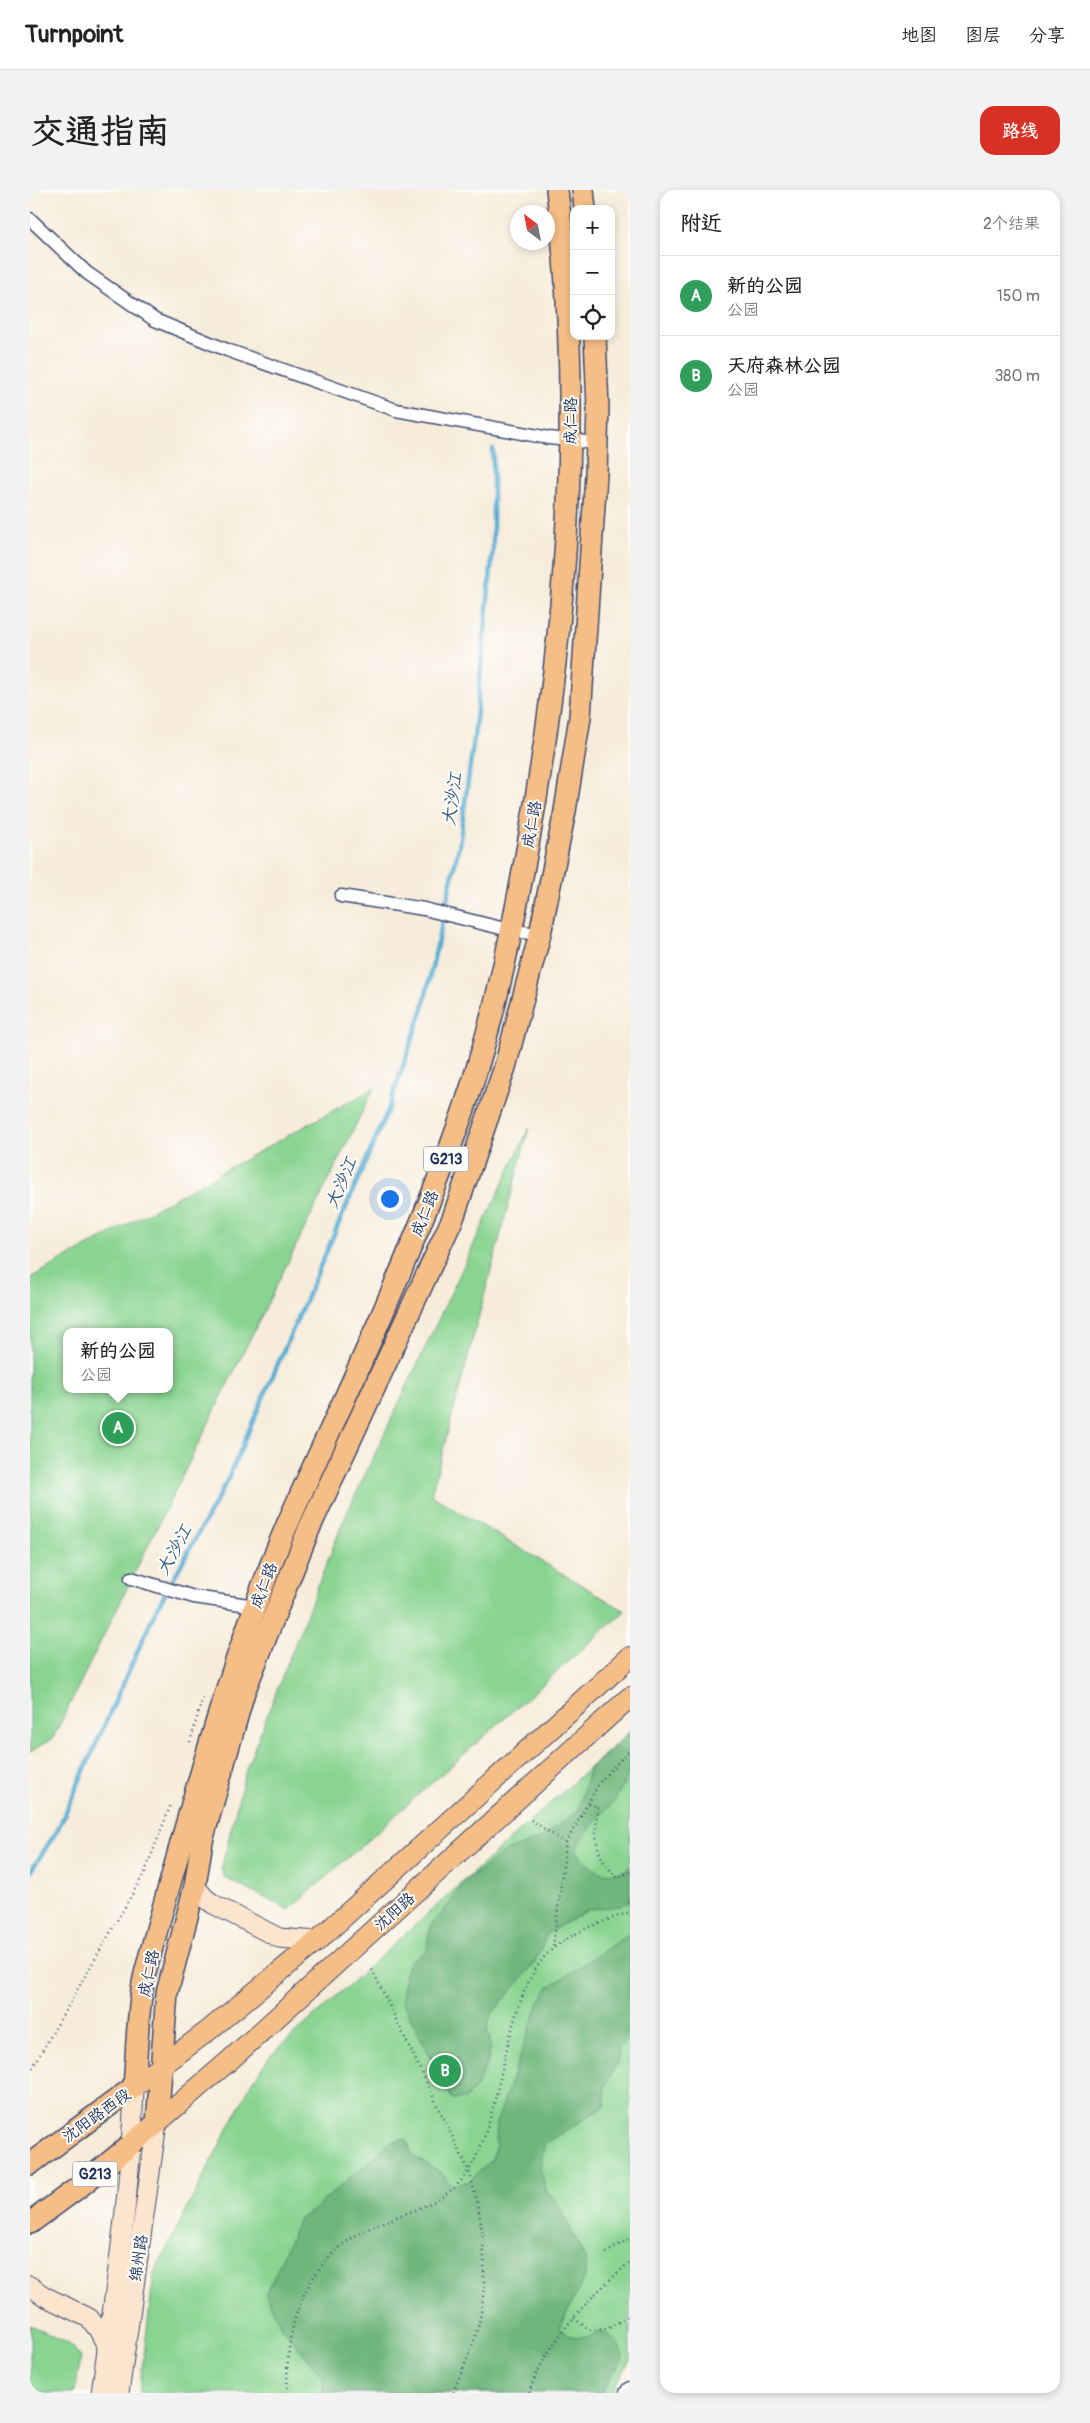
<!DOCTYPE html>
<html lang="zh">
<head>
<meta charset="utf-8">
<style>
	:root { --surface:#fff; --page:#f2f2f2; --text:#222; --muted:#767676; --line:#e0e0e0; --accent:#d93025 }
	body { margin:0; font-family:Pangolin,"LXGW WenKai TC",sans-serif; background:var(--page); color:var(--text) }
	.controls { position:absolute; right:15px; top:15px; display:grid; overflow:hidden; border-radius:10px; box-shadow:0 2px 8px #0003 }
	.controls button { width:45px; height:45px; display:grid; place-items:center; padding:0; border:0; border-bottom:1px solid var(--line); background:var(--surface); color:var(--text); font:25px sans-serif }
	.compass { position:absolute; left:480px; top:15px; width:45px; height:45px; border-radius:50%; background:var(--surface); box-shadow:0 2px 8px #0003; rotate:328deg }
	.you { position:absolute; left:359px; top:1008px; width:18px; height:18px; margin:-12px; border:4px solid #fff; border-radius:50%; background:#1a73e8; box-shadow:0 0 0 8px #1a73e833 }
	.badge { display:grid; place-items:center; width:32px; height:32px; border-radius:50%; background:var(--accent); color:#fff; font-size:16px; font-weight:700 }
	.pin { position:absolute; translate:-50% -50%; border:2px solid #fff; box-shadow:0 1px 5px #0006 }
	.popup { position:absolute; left:33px; top:1138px; width:110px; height:65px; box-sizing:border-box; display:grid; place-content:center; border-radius:10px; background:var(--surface); filter:drop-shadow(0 1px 4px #0005); font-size:16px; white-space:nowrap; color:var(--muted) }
	.popup b { font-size:19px; color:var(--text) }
	.popup::after { content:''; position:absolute; left:50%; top:100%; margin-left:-10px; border:10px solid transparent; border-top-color:var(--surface) }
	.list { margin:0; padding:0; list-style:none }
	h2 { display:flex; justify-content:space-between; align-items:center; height:65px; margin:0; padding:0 20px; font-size:21px }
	h2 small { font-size:16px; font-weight:400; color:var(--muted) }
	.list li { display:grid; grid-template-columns:32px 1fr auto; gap:15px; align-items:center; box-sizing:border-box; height:80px; padding:0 20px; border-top:1px solid var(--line) }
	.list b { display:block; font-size:19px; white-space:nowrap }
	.list p { margin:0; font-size:16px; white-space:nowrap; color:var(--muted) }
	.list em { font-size:16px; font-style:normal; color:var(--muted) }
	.icon { flex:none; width:28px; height:28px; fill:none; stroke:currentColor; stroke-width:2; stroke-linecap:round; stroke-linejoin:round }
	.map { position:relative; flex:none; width:600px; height:2203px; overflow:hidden; border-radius:15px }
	header { display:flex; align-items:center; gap:30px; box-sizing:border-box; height:70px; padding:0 25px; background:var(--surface); border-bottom:1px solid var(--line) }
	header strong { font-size:24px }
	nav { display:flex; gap:28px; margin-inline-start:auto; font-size:18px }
	.intro { display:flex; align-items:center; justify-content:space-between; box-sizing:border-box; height:120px; padding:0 30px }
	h1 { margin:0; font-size:35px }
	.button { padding:12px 22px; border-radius:15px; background:var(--accent); color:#fff; font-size:18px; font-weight:700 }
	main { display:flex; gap:30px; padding:0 30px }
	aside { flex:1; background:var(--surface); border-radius:15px; box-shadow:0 2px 8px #0003 }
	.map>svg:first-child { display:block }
	.green { fill:#89d491; stroke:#528278; fill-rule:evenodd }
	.forest { fill:#6eb67b; stroke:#44726c }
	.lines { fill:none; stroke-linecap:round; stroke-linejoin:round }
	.stream { stroke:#57add4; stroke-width:4.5 }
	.minor-casing { stroke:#3c4b71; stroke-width:15 }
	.tertiary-casing { stroke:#3c4b71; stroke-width:19 }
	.secondary-casing { stroke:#3c4b71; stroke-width:21 }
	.primary-casing { stroke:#3c4b71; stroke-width:22 }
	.trunk-casing { stroke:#3c4b71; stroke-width:24 }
	.path { stroke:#3c4b71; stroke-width:2.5; stroke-dasharray:1 4; stroke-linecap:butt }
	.minor { stroke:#fff; stroke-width:12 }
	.tertiary { stroke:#fff; stroke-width:16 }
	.secondary { stroke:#fbe5cf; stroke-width:19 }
	.primary { stroke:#f6be87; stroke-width:20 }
	.trunk { stroke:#f6be87; stroke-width:21 }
	.labels { text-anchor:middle; stroke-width:4; stroke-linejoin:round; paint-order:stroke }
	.shield { fill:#fdfcf7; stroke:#5f6c8c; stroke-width:1 }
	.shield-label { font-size:15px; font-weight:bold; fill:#1b2f5e }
	.street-label { font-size:16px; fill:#1b2f5e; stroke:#fdfcf7 }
	.water-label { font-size:18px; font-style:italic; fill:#305b87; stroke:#fdfcf7 }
</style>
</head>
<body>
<header>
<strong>Turnpoint</strong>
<nav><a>地图</a><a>图层</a><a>分享</a></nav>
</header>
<div class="intro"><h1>交通指南</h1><a class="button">路线</a></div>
<main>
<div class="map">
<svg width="600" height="2203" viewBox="0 0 600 2203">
	<rect width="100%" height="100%" fill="#fdfcf7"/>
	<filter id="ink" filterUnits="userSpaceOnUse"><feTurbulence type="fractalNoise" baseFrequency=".02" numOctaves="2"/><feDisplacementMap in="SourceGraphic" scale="10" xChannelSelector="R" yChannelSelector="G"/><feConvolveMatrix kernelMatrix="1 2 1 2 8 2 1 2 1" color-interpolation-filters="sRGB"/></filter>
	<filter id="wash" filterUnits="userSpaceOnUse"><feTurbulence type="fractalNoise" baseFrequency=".0096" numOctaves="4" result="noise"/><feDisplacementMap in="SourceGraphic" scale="20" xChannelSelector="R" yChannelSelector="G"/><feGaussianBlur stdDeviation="1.12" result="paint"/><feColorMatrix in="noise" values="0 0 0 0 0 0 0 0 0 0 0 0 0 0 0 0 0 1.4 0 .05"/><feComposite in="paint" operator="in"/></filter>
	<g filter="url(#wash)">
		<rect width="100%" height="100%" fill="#f7ecda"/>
		<g class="green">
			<path d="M344,898L23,1548L0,1562V1088ZM37,1142H139V1199H37Z"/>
			<polygon points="499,938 401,1305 595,1421 259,1720 195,1688 191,1679 216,1579 314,1329"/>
			<polygon points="600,1541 600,2170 581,2203 109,2203 124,2083 220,1896 239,1867"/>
			<polygon points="0,2135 39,2154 51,2167 45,2203 0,2203"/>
		</g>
		<g class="forest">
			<path d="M600,1543V1581L585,1611L569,1626L546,1658C557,1680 577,1692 600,1677V1710L591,1716L560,1719L518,1743L504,1774L461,1825L457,1838L460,1851L458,1871L447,1896L435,1909H422L372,1811L375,1783L380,1771L397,1760L398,1747L403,1732L413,1723L434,1692L476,1661L510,1649L548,1620L559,1579Z"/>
			<path d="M600,1743V1847L589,1858L587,1873L575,1897V1916L515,1954L510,1977L517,2002L528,2013L556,2071L555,2087L529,2138C546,2151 554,2149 572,2141C583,2147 591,2155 593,2168L571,2203H294L292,2186L250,2135L236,2105L269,2029L283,2020L322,1986L335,1977L359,1952L376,1949L383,1966L412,1983L421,1996L439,1991L462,1970L466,1954L467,1931L509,1812L518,1798Z"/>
		</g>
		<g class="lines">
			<polyline class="stream" points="0,1682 28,1639 125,1422 197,1291 358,920 393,818 429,656 445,540 463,358 463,259"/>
		</g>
	</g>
	<g filter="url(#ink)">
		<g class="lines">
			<g class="minor-casing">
				<g id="minor">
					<polyline points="0,29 57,83 125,130 197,160 366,220 519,248 566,253"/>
					<polyline points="311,706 394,719 483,741 510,744"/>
					<polyline points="101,1388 164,1407 225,1416"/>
				</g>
			</g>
			<g class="tertiary-casing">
				<polyline id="tertiary" points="598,2203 600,2200"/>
			</g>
			<g class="secondary-casing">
				<g id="secondary">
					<polyline points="165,1696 175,1708 183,1714 249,1748 287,1751"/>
					<polyline points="0,2096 14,2106 59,2128 68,2139 77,2156"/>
					<path d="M71,2203C85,2101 101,1999 104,1897"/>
					<polyline points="89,2203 127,1933"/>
				</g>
			</g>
			<g class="primary-casing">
				<g id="primary">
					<polyline points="104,1897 179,1840 287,1751 600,1467"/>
					<polyline points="127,1933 201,1869 600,1507"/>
				</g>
			</g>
			<g class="trunk-casing">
				<g id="trunk">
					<polyline points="553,0 555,19"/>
					<path d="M0,1974L104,1897C107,1861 107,1823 114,1788C124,1747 137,1706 148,1664C177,1560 208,1455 249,1354C269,1306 292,1258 314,1210C352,1126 389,1042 421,955C459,856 480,754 499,649C537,437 554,215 527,0"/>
					<polyline points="0,2033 53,1994 127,1933 137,1803 165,1696 172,1651 214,1502 279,1339 423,1028 475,877 510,744 535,621 550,527 566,285 568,217 565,146"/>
				</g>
			</g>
			<g class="path">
				<polyline points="160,1552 173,1507"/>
				<path d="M559,1614L568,1617C564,1647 564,1666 588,1688L600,1682"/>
				<polyline points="501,1630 536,1653 523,1758"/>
				<polyline points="536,1653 571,1590 600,1560"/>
				<path d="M340,1775L439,1981C453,2028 459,2079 450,2128C446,2151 432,2180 423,2203"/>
				<polyline points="0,1882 115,1682 141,1614"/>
				<polyline points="576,2063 600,2048"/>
				<polyline points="544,2128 559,2140 577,2139 600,2125"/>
				<path d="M258,2203C253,2142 273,2075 330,2043C367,2022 415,2019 439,1980C476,1920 473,1797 525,1757C547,1740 574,1731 600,1722"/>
				<path d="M499,2203C516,2152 560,2106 600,2072"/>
			</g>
			<use href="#minor" class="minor"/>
			<use href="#tertiary" class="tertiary"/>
			<use href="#secondary" class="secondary"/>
			<use href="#primary" class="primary"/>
			<use href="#trunk" class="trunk"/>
		</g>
	</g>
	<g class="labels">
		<g class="shield">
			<rect x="393.5" y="956.5" width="45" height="25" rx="4"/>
			<rect x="42.5" y="1971.5" width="45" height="25" rx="4"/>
		</g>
		<g class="shield-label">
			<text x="416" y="974">G213</text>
			<text x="65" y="1989">G213</text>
		</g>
		<g class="street-label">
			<text transform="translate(540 231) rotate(-90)" y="6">成仁路</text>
			<text transform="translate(501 634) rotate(-80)" y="6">成仁路</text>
			<text transform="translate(394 1023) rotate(-68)" y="6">成仁路</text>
			<text transform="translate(233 1395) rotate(-69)" y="6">成仁路</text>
			<text transform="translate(364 1721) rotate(-42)" y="6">沈阳路</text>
			<text transform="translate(118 1783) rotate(-78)" y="6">成仁路</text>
			<text transform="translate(66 1925) rotate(-36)" y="6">沈阳路西段</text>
			<text transform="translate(108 2068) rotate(-82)" y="6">绵州路</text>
		</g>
		<g class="water-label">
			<text transform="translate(422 609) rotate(-82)" y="6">大沙江</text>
			<text transform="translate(311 993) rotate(-67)" y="6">大沙江</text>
			<text transform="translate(144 1360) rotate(-61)" y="6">大沙江</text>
		</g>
	</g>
</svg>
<div class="controls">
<button>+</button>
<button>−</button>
<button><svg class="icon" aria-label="locate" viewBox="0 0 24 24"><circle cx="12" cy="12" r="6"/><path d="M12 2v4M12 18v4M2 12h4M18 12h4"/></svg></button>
</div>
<svg class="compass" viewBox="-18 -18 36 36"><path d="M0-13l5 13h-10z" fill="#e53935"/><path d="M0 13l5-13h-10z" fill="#767676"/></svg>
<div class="you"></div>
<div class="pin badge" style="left:88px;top:1238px;background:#2e9e5b">A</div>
<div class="popup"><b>新的公园</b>公园</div>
<div class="pin badge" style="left:415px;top:1881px;background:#2e9e5b">B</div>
</div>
<aside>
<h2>附近<small>2个结果</small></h2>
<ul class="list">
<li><span class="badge" style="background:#2e9e5b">A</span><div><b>新的公园</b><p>公园</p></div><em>150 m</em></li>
<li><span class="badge" style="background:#2e9e5b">B</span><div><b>天府森林公园</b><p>公园</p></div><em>380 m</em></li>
</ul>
</aside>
</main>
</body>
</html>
